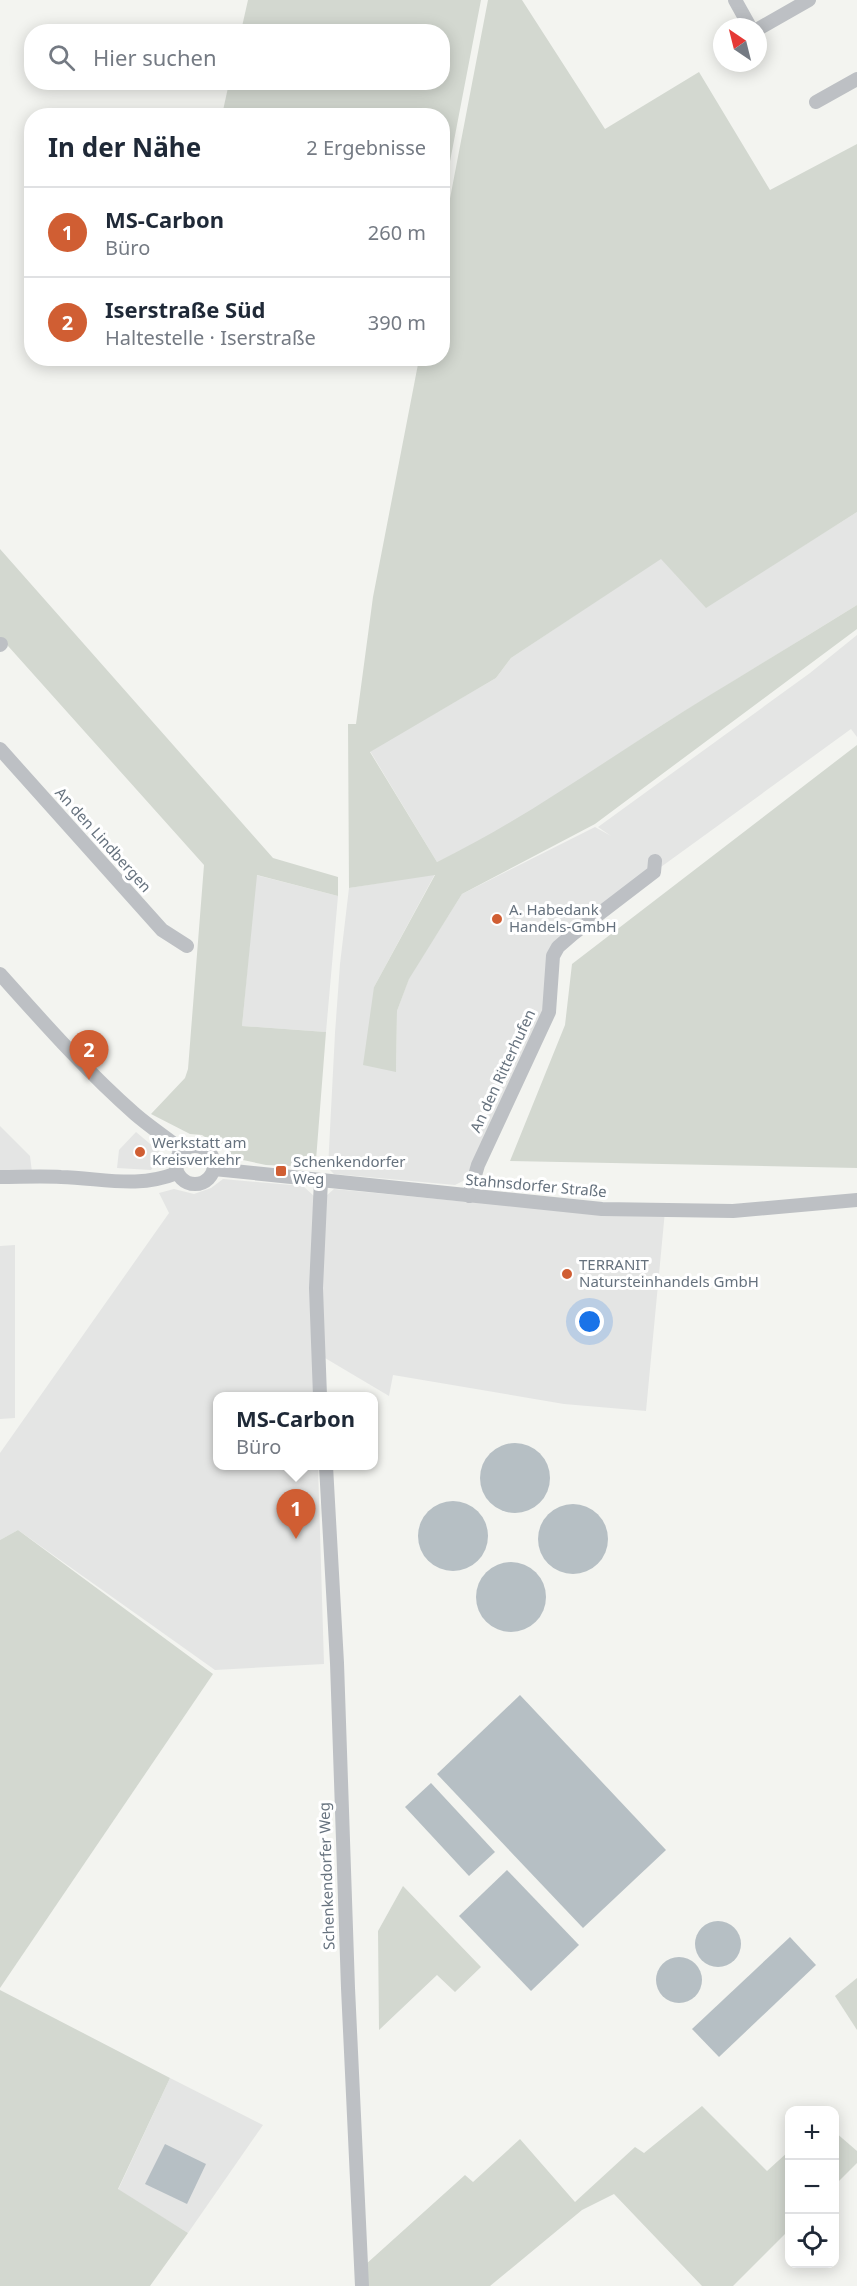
<!DOCTYPE html>
<html lang="de">
<head>
<meta charset="utf-8">
<style>
	:root { --surface:#fff; --page:#f6f6f7; --text:#1f2937; --muted:#747a83; --line:#e0e1e3; --accent:#d05e33 }
	body { margin:0; font-family:"Noto Sans",sans-serif; background:var(--page); color:var(--text) }
	.controls { position:absolute; right:18px; bottom:18px; display:grid; overflow:hidden; border-radius:12px; box-shadow:0 3px 15px #0003 }
	.controls button { width:54px; height:54px; display:grid; place-items:center; padding:0; border:0; border-bottom:2px solid var(--line); background:var(--surface); color:var(--text); font:30px sans-serif }
	.compass { position:absolute; left:713px; top:18px; width:54px; height:54px; border-radius:50%; background:var(--surface); box-shadow:0 3px 15px #0003; rotate:325deg }
	.you { position:absolute; left:590px; top:1322px; width:21px; height:21px; margin:-15px; border:4px solid #fff; border-radius:50%; background:#1a73e8; box-shadow:0 0 0 9px #1a73e833 }
	.badge { display:grid; place-items:center; width:39px; height:39px; border-radius:50%; background:var(--accent); color:#fff; font-size:20px; font-weight:700 }
	.pin { position:absolute; translate:-50% -50px; filter:drop-shadow(0 2px 3px #0008) }
	.pin::after { content:''; position:absolute; top:32px; width:21px; height:18px; background:inherit; clip-path:polygon(0 0,100% 0,50% 100%) }
	.popup { position:absolute; left:213px; top:1392px; width:165px; height:78px; box-sizing:border-box; display:grid; place-content:center; border-radius:12px; background:var(--surface); filter:drop-shadow(0 2px 4px #0005); font-size:20px; white-space:nowrap; color:var(--muted) }
	.popup b { font-size:22px; color:var(--text) }
	.popup::after { content:''; position:absolute; left:50%; top:100%; margin-left:-12px; border:12px solid transparent; border-top-color:var(--surface) }
	.list { margin:0; padding:0; list-style:none }
	h2 { display:flex; justify-content:space-between; align-items:center; height:78px; margin:0; padding:0 24px; font-size:26px }
	h2 small { font-size:20px; font-weight:400; color:var(--muted) }
	.list li { display:grid; grid-template-columns:39px 1fr auto; gap:18px; align-items:center; box-sizing:border-box; height:90px; padding:0 24px; border-top:2px solid var(--line) }
	.list b { display:block; font-size:22px; white-space:nowrap }
	.list p { margin:0; font-size:20px; white-space:nowrap; color:var(--muted) }
	.list em { font-size:20px; font-style:normal; color:var(--muted) }
	.icon { flex:none; width:33px; height:33px; fill:none; stroke:currentColor; stroke-width:2; stroke-linecap:round; stroke-linejoin:round }
	.map { position:relative; flex:none; width:857px; height:2286px; overflow:hidden }
	.search { position:absolute; background:var(--surface); box-shadow:0 3px 15px #0003; left:24px; top:24px; width:426px; height:66px; display:flex; align-items:center; gap:15px; box-sizing:border-box; padding:0 21px; border-radius:24px; color:var(--muted); font-size:22px }
	.panel { position:absolute; background:var(--surface); box-shadow:0 3px 15px #0003; left:24px; top:108px; width:426px; height:258px; border-radius:24px }
	.map>svg:first-child { display:block }
	.built { fill:#e4e5e4 }
	.green { fill:#d3d8d0 }
	.water { fill:#b6bfc4 }
	.lines { fill:none; stroke-linecap:round; stroke-linejoin:round }
	.minor { stroke:#bdc0c4; stroke-width:14 }
	.poi-dot { fill:#d05e33; stroke:#fff; stroke-width:2 }
	.labels { text-anchor:middle; stroke-width:6; stroke-linejoin:round; paint-order:stroke }
	.street-label { font-size:15px; fill:#66727e; stroke:#fff }
	.poi-label { font-size:15px; fill:#66727e; stroke:#fff; text-anchor:start }
</style>
</head>
<body>
<div class="map">
<svg width="857" height="2286" viewBox="0 0 857 2286">
	<rect width="100%" height="100%" fill="#f3f4f0"/>
	<g class="built">
		<polygon points="857,512 857,605 659,727 551,799 478,842 437,862 370,751 496,678 511,658 661,558 706,607"/>
		<polygon points="857,635 857,737 851,729 654,872 558,947 549,1012 508,1101 463,1181 455,1185 334,1174 328,1168 335,1033 340,964 349,888 435,874 374,987 396,1072 397,1011 409,978 462,894 595,827 611,836 598,827 810,673"/>
		<polygon points="256,875 338,896 326,1032 242,1026"/>
		<polygon points="0,1126 30,1156 32,1172 0,1173"/>
		<polygon points="136,1132 162,1154 151,1170 117,1168 119,1150"/>
		<polygon points="223,1179 303,1186 314,1196 315,1396 218,1396 218,1466 318,1466 324,1664 215,1670 18,1530 0,1540 0,1453 169,1213 159,1193 174,1189 194,1194 211,1188"/>
		<polygon points="334,1189 458,1201 665,1211 646,1411 564,1404 393,1375 389,1396 325,1358 321,1286 326,1196"/>
		<polygon points="15,1245 15,1418 0,1419 0,1246"/>
		<polygon points="170,2078 263,2125 188,2233 118,2190"/>
	</g>
	<g class="green">
		<polygon points="248,0 481,0 447,177 443,177 442,116 222,115 229,83 442,82 442,32 241,31"/>
		<path d="M488,0H522L605,129L699,72L770,190L857,144V512L706,608L661,559L511,658L496,678L370,752L437,862C515,824 586,774 659,727C724,686 791,646 857,605V629L595,824L462,894L409,979L397,1011L396,1072L363,1065L374,987L435,875L349,888L348,724H356L373,597L419,359L442,358L443,235Z"/>
		<polygon points="0,549 273,858 338,877 338,896 257,875 242,1026 326,1032 316,1160 310,1167 266,1165 238,1159 202,1135 190,1134 151,1114 185,1078 188,1069 204,865 0,637"/>
		<polygon points="857,745 857,1168 510,1161 565,1025 572,964"/>
		<polygon points="18,1530 213,1674 0,1988 0,1540"/>
		<polygon points="403,1886 481,1967 455,1992 437,1975 379,2030 378,1931"/>
		<polygon points="857,1978 857,2030 835,1996"/>
		<polygon points="0,1990 170,2078 118,2189 188,2233 150,2286 0,2286"/>
		<polygon points="702,2106 767,2171 789,2151 789,2230 733,2286 702,2286 614,2194 582,2210 490,2286 366,2286 365,2265 465,2175 473,2182 520,2139 575,2202 635,2147 644,2153"/>
		<polygon points="835,2132 857,2151 857,2163 835,2185"/>
	</g>
	<g class="water">
		<circle cx="515" cy="1478" r="35"/>
		<circle cx="453" cy="1536" r="35"/>
		<circle cx="573" cy="1539" r="35"/>
		<circle cx="511" cy="1597" r="35"/>
		<polygon points="520,1695 666,1850 583,1928 437,1774"/>
		<polygon points="431,1783 495,1852 469,1876 405,1807"/>
		<polygon points="507,1870 579,1945 531,1991 459,1916"/>
		<circle cx="718" cy="1944" r="23"/>
		<polygon points="790,1937 816,1965 719,2057 692,2029"/>
		<circle cx="679" cy="1980" r="23"/>
		<polygon points="165,2144 206,2164 187,2204 145,2184"/>
	</g>
	<g class="lines">
		<g class="minor">
			<polyline points="735,0 750,27"/>
			<polyline points="758,29 809,0"/>
			<polyline points="816,102 857,79"/>
			<polyline points="0,645 1,644"/>
			<polyline points="0,749 162,930 187,946"/>
			<path d="M0,974C43,1022 86,1071 135,1114C150,1127 167,1138 183,1151"/>
			<circle cx="195" cy="1165" r="19"/>
			<polyline points="214,1169 602,1209 733,1211 857,1200"/>
			<path d="M0,1177C20,1177 41,1176 61,1177C102,1178 137,1189 177,1173"/>
			<polyline points="469,1196 478,1165 549,1012 553,956 558,947 573,934 654,872 655,861"/>
			<polyline points="320,1396 316,1288 321,1180"/>
			<polyline points="326,1466 337,1663 348,1988 362,2286"/>
		</g>
	</g>
	<g class="poi-dot">
		<circle cx="497" cy="919" r="6"/>
		<circle cx="140" cy="1152" r="6"/>
		<rect x="275" y="1165" width="12" height="12" rx="3"/>
		<circle cx="567" cy="1274" r="6"/>
	</g>
	<g class="labels">
		<g class="street-label">
			<text transform="translate(103 840) rotate(48)" y="5">An den Lindbergen</text>
			<text transform="translate(503 1071) rotate(-65)" y="5">An den Ritterhufen</text>
			<text transform="translate(536 1186) rotate(5)" y="5">Stahnsdorfer Straße</text>
			<text transform="translate(327 1876) rotate(-92)" y="5">Schenkendorfer Weg</text>
		</g>
		<g class="poi-label">
			<text x="509" y="915">A. Habedank<tspan x="509" dy="17">Handels-GmbH</tspan></text>
			<text x="152" y="1148">Werkstatt am<tspan x="152" dy="17">Kreisverkehr</tspan></text>
			<text x="293" y="1167">Schenkendorfer<tspan x="293" dy="17">Weg</tspan></text>
			<text x="579" y="1270">TERRANIT<tspan x="579" dy="17">Natursteinhandels GmbH</tspan></text>
		</g>
	</g>
</svg>
<div class="controls">
<button>+</button>
<button>−</button>
<button><svg class="icon" aria-label="locate" viewBox="0 0 24 24"><circle cx="12" cy="12" r="6"/><path d="M12 2v4M12 18v4M2 12h4M18 12h4"/></svg></button>
</div>
<svg class="compass" viewBox="-18 -18 36 36"><path d="M0-13l5 13h-10z" fill="#e53935"/><path d="M0 13l5-13h-10z" fill="#747a83"/></svg>
<div class="you"></div>
<div class="pin badge" style="left:296px;top:1539px">1</div>
<div class="popup"><b>MS-Carbon</b>Büro</div>
<div class="pin badge" style="left:89px;top:1080px">2</div>
<div class="search"><svg class="icon" aria-label="search" viewBox="0 0 24 24"><circle cx="10" cy="10" r="6"/><path d="M15 15l6 6"/></svg>Hier suchen</div>
<section class="panel">
<h2>In der Nähe<small>2 Ergebnisse</small></h2>
<ul class="list">
<li><span class="badge">1</span><div><b>MS-Carbon</b><p>Büro</p></div><em>260 m</em></li>
<li><span class="badge">2</span><div><b>Iserstraße Süd</b><p>Haltestelle · Iserstraße</p></div><em>390 m</em></li>
</ul>
</section>
</div>
</body>
</html>
